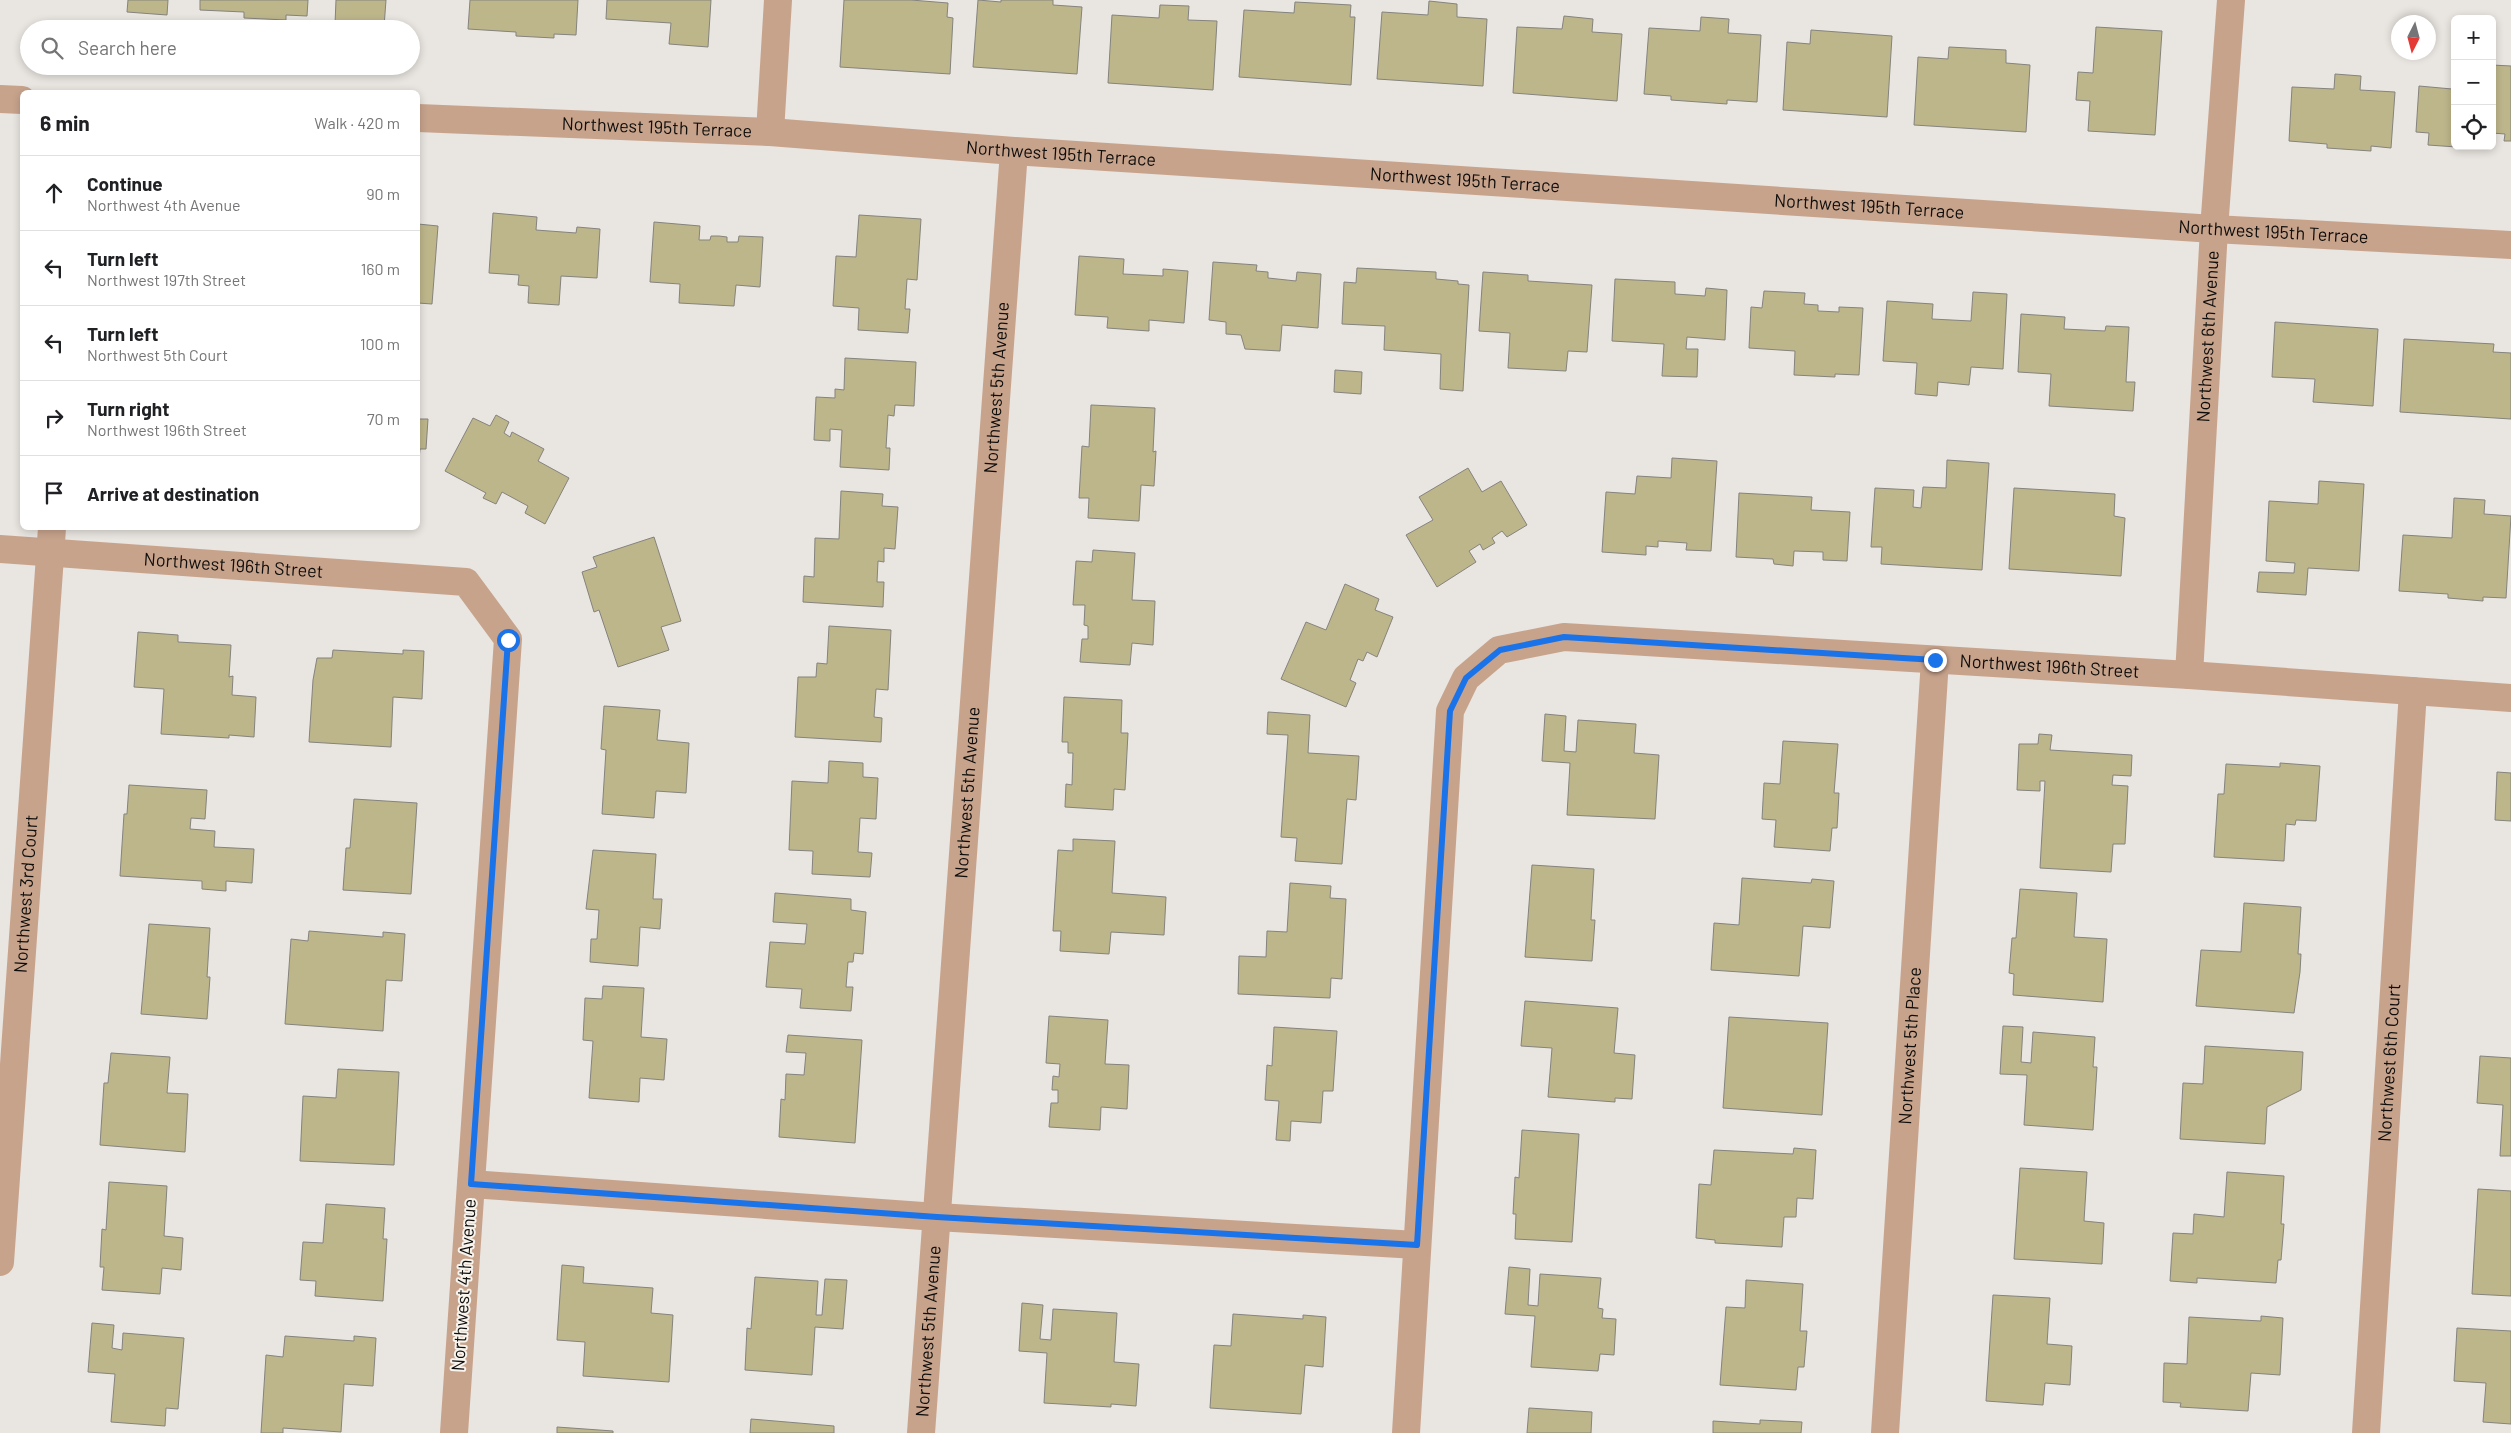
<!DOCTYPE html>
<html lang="en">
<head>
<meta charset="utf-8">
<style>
	:root { --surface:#fff; --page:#f6f6f6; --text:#202124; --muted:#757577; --line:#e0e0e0 }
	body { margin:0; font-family:Barlow,sans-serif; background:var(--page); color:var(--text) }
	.controls { position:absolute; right:15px; top:15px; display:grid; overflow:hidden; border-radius:8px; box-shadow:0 2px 8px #0003 }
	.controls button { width:45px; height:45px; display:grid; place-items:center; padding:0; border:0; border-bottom:1px solid var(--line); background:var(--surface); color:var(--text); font:25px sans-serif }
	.compass { position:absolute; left:2391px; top:15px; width:45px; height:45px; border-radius:50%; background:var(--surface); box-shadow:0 2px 8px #0003; rotate:186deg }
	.stop { position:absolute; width:15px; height:15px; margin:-11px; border:4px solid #1a73e8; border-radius:50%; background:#fff }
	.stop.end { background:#1a73e8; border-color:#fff; box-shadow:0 1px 5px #0008 }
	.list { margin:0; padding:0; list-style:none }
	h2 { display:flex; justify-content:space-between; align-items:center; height:65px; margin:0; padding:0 20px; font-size:21px }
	h2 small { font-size:16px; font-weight:400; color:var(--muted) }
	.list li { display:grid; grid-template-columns:32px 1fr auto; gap:15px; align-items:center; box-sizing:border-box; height:75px; padding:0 20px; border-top:1px solid var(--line) }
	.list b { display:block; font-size:19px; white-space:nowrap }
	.list p { margin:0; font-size:16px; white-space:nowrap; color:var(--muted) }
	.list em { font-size:16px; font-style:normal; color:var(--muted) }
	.icon { flex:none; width:28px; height:28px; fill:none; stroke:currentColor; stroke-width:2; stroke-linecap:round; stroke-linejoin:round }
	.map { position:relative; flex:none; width:2511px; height:1433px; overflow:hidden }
	.search { position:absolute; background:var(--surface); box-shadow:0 2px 8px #0003; left:20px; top:20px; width:400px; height:55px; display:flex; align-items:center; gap:12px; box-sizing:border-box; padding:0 18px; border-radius:28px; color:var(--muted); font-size:19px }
	.panel { position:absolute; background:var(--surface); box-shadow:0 2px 8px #0003; left:20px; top:90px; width:400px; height:440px; border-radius:8px }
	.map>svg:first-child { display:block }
	.building { fill:#beb68b; stroke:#84837d }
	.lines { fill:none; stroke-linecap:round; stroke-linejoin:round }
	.street { stroke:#c7a38c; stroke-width:28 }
	.route { stroke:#1a73e8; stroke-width:6 }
	.labels { text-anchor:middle; stroke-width:4; stroke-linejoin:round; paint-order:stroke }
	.street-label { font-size:18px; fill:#0e0d0b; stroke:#f7f3ed }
</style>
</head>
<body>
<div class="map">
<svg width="2511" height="1433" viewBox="0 0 2511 1433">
	<rect width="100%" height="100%" fill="#e9e5e0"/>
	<g class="building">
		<polygon points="128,0 168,0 167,15 127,12"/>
		<polygon points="200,0 308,0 307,16 286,15 286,20 244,18 244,12 200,10"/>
		<polygon points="336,0 386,0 384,27 335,24"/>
		<polygon points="470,0 578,0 576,35 554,34 554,38 516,36 516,32 468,29"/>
		<polygon points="607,0 711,0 708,47 669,44 671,23 606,19"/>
		<polygon points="844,0 911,0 948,3 947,17 953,18 950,74 840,67"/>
		<polygon points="978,0 1001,2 1001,0 1053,0 1053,5 1082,7 1077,74 973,67"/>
		<polygon points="1429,1 1457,4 1457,17 1487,19 1483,86 1377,79 1382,12 1428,15"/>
		<polygon points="1295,2 1351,5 1350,17 1355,17 1351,85 1239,77 1244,10 1294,13"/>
		<polygon points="1160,5 1189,6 1188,20 1217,21 1213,90 1108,83 1112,15 1159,18"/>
		<polygon points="1564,16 1593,19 1592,32 1622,34 1617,101 1513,93 1517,27 1562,29"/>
		<polygon points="1701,17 1729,19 1728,33 1761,35 1757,102 1727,100 1727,104 1671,100 1671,96 1644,94 1649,28 1700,31"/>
		<polygon points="2096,27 2162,31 2155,135 2088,131 2090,101 2076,100 2078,72 2093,73"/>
		<polygon points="1811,30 1892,36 1887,117 1783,110 1787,42 1810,44"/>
		<polygon points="1949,47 2006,50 2006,63 2030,65 2026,132 1914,125 1918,57 1948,59"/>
		<polygon points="2453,63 2455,146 2471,148 2428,145 2429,133 2416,132 2419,86 2452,89"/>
		<polygon points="2492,65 2511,66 2511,141 2504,141 2505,134 2492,133"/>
		<polygon points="2335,74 2361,76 2360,90 2395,92 2391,148 2371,146 2371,151 2327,148 2327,144 2289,141 2292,87 2334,89"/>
		<polygon points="493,213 537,217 536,230 576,233 577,227 600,229 597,278 561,276 559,305 528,303 529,286 518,285 519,275 489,273"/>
		<polygon points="859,215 921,219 917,280 907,279 905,309 910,309 908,333 858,330 859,308 833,306 836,256 856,257"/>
		<polygon points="654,222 700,226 699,240 710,240 711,236 719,236 727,237 727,242 738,242 739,236 763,237 760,287 736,285 734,306 679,303 680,284 650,282"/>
		<polygon points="418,224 438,226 432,304 418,303"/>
		<polygon points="1079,256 1124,259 1123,274 1163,276 1163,269 1188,271 1184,323 1149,320 1149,331 1107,328 1108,317 1075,315"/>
		<polygon points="1213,262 1257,265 1256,271 1268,272 1268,278 1296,281 1297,272 1321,274 1318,328 1282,325 1280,351 1245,349 1241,335 1226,334 1226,322 1209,320"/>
		<polygon points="1357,268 1436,272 1436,279 1458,281 1458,284 1469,285 1463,391 1440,389 1441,354 1384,350 1385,326 1342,324 1344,282 1356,283"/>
		<polygon points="1483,272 1528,275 1528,281 1592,285 1587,352 1568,351 1566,371 1508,368 1510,333 1479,331"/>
		<polygon points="1615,279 1675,282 1675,294 1705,296 1706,288 1727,290 1725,340 1687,337 1686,349 1698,349 1697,377 1662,376 1664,344 1612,341"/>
		<polygon points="1764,291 1805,293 1804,304 1818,305 1818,311 1839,312 1839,307 1863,308 1859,375 1835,374 1835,377 1794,375 1795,351 1749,348 1751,307 1762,308"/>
		<polygon points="1973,292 2007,294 2003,369 1971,367 1969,385 1938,382 1937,396 1915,394 1917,363 1883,361 1887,301 1933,304 1932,319 1971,321"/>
		<polygon points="2021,314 2065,317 2064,329 2105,331 2106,326 2129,327 2126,382 2135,382 2133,411 2049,406 2051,374 2018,372"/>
		<polygon points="2275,322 2378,329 2373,406 2313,402 2315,379 2272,377"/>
		<polygon points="2404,339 2494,344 2493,352 2511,353 2511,419 2400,412"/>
		<polygon points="845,358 916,362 914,406 895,405 894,416 888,415 886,448 890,448 889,470 840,467 842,430 830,429 830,441 814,440 816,397 835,398 835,389 844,390"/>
		<polygon points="1335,370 1362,372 1361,394 1334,392"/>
		<polygon points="1091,405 1155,408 1153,452 1156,451 1154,486 1141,485 1139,521 1088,518 1089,498 1079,498 1082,446 1089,447"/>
		<polygon points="496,415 509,422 504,433 510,437 512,432 544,449 538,461 569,478 545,524 525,513 528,506 502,492 496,504 483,498 486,493 445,471 473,418 490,426"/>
		<polygon points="418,419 428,419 426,449 420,449 418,469"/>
		<polygon points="1672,458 1717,461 1711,551 1686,550 1687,543 1658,541 1658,547 1646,546 1646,555 1602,552 1606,492 1635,494 1637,476 1671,478"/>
		<polygon points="1947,460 1989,463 1982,570 1881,564 1882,547 1871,547 1875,488 1914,490 1913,507 1921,508 1923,487 1946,488"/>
		<polygon points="1468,468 1482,492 1501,481 1527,525 1507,537 1502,531 1492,538 1495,543 1483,550 1480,544 1469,551 1476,562 1437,587 1406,535 1433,520 1419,497"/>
		<polygon points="2319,481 2364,484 2359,571 2308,568 2306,595 2257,592 2259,572 2294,573 2295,563 2266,561 2269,501 2318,504"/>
		<polygon points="2014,488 2115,494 2114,516 2125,518 2121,576 2009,569"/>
		<polygon points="841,491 883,494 882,506 898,507 895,549 884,548 884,562 878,561 877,582 884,582 883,607 803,602 804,576 814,577 815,538 839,539"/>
		<polygon points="1739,493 1812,497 1811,510 1850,512 1847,561 1823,560 1823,552 1794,551 1793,566 1774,564 1773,559 1736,557"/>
		<polygon points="2454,498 2485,500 2484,514 2511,516 2506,598 2483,597 2483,601 2448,598 2448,594 2399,591 2403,535 2452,538"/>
		<polygon points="654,537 681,621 661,627 669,650 618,667 599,610 594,612 582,572 597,567 593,557"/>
		<polygon points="1093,550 1135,553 1132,600 1155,601 1153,645 1132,643 1130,665 1080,662 1082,639 1088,639 1088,626 1084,625 1085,605 1073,605 1076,561 1092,562"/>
		<polygon points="1345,584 1379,599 1375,610 1393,617 1377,657 1367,652 1363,661 1358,659 1350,680 1356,683 1346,707 1281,679 1306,622 1326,630"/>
		<polygon points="829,626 891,630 888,690 876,689 874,717 882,718 881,742 795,737 798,677 816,677 817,663 827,664"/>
		<polygon points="138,632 178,635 178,642 231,645 229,677 233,676 232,695 256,697 254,737 229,735 229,738 161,734 164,689 134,687"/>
		<polygon points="333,650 403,654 403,650 424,651 422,699 393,697 391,747 309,742 313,680 317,658 332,658"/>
		<polygon points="1064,697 1122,700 1121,733 1128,733 1125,790 1114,789 1113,810 1065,807 1066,784 1072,785 1073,753 1068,753 1068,742 1062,742"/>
		<polygon points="604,706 660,710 657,740 689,743 686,793 656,791 654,818 602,814 606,750 601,749"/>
		<polygon points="1268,712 1310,715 1308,753 1359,756 1356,800 1347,799 1342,864 1295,861 1297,838 1281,837 1288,735 1267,734"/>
		<polygon points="1545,714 1566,716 1564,751 1576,752 1578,720 1636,724 1634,753 1659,755 1655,819 1567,815 1570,763 1542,761"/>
		<polygon points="2039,734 2052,735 2050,750 2132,755 2131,776 2113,775 2112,785 2128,786 2125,844 2113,844 2111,872 2040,868 2045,781 2040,781 2040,791 2017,790 2019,744 2038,744"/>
		<polygon points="1783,741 1838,744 1834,793 1839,793 1837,828 1832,828 1830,851 1774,847 1776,820 1762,819 1764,783 1780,784"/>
		<polygon points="829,761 863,763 863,777 878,778 876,819 860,818 858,852 872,853 870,877 812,874 813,851 789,850 792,781 828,783"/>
		<polygon points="2280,763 2320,766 2316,821 2296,820 2295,825 2286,824 2284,861 2214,857 2218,794 2224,794 2226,764 2280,767"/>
		<polygon points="2497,772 2511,773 2511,821 2495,820"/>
		<polygon points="129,785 207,790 205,819 191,818 190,829 215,831 214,847 254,849 252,883 226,881 226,891 202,889 202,881 120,876 124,814 127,814"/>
		<polygon points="354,799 417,803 411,894 343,890 346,848 350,848"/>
		<polygon points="1073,839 1115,841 1112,893 1166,897 1164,935 1111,932 1109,954 1060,951 1061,931 1053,931 1058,850 1073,851"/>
		<polygon points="593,850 656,854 653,899 662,899 660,929 640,927 638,966 590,962 591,939 597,939 599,910 586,909"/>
		<polygon points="1532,865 1594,869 1591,920 1595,920 1592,961 1525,957"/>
		<polygon points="1742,878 1811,883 1812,879 1834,881 1830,928 1803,926 1799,976 1711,970 1714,923 1739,925"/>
		<polygon points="1290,883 1331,886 1330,898 1346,899 1342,979 1331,978 1330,998 1238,994 1239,956 1266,957 1267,931 1287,932"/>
		<polygon points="2020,889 2077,893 2074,937 2107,939 2103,1002 2013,995 2014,974 2009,973 2012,938 2016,938"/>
		<polygon points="775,893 851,899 851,910 866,912 863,954 854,953 853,962 848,962 846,987 853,987 851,1011 800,1008 802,989 766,987 770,942 805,944 807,924 773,922"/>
		<polygon points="2244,903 2301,907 2298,954 2301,954 2300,972 2294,1013 2196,1006 2201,950 2241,952"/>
		<polygon points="149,924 210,928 207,977 210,977 207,1019 141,1014"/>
		<polygon points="309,931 383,937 383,932 405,934 402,981 386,980 383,1031 285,1024 291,939 308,941"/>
		<polygon points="603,986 644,988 641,1037 667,1039 664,1080 640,1078 639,1102 589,1098 593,1041 583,1040 585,998 602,999"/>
		<polygon points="1525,1001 1618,1008 1614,1053 1635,1055 1632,1099 1615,1098 1615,1102 1548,1097 1552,1048 1521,1046"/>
		<polygon points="1049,1016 1108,1020 1105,1064 1129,1065 1127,1109 1101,1107 1100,1130 1049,1127 1051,1103 1058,1103 1058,1090 1052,1090 1053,1076 1059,1077 1060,1064 1046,1063"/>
		<polygon points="1729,1017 1828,1023 1822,1115 1723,1108"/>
		<polygon points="2003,1026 2023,1027 2021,1062 2031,1063 2033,1032 2095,1037 2093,1067 2097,1067 2093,1130 2024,1125 2027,1075 2000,1074"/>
		<polygon points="1274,1027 1337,1031 1333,1091 1323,1091 1321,1123 1291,1121 1290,1141 1276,1140 1279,1101 1265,1100 1267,1065 1272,1066"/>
		<polygon points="788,1035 862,1040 855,1143 779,1137 781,1099 785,1100 786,1074 804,1075 806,1053 786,1052"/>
		<polygon points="2205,1046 2303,1052 2301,1090 2267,1107 2265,1144 2180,1139 2183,1083 2203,1084"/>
		<polygon points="111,1053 170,1057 167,1093 188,1094 185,1152 100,1145 104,1083 108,1083"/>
		<polygon points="2480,1056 2511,1058 2511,1156 2500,1156 2503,1105 2477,1103"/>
		<polygon points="338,1069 399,1072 394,1165 300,1161 303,1096 336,1098"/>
		<polygon points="1522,1130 1579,1134 1572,1242 1515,1239 1516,1214 1513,1214 1515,1177 1519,1178"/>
		<polygon points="1794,1148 1816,1150 1813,1199 1797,1198 1796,1217 1784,1217 1782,1247 1715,1243 1715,1240 1696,1238 1699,1184 1711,1185 1714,1150 1793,1154"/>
		<polygon points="2020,1168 2087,1172 2084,1221 2104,1223 2102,1264 2014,1259"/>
		<polygon points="2227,1172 2284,1176 2281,1224 2284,1224 2281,1260 2278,1260 2276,1283 2197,1278 2197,1283 2170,1281 2173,1233 2193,1234 2194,1214 2224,1217"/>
		<polygon points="109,1182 167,1186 164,1236 183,1238 181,1270 162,1268 160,1294 102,1290 104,1267 100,1267 102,1229 106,1230"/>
		<polygon points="2478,1189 2511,1191 2511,1296 2472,1294"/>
		<polygon points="326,1204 385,1208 383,1239 387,1239 383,1301 315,1296 316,1281 300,1280 303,1242 323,1243"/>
		<polygon points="562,1265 584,1267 583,1283 653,1288 651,1313 673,1315 669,1382 583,1376 585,1342 557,1340"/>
		<polygon points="1509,1267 1530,1269 1528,1305 1538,1306 1540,1274 1601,1278 1598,1308 1603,1309 1602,1318 1616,1319 1614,1355 1600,1354 1598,1371 1531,1367 1535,1316 1505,1314"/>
		<polygon points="755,1277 818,1281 816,1315 822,1315 825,1279 847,1280 843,1329 815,1327 812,1375 745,1370 747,1328 751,1329"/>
		<polygon points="1746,1280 1803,1284 1800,1331 1807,1331 1804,1367 1798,1367 1796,1390 1720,1385 1726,1307 1745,1308"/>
		<polygon points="1993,1295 2050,1298 2047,1344 2072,1346 2070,1385 2045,1383 2043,1405 1986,1401"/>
		<polygon points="1022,1303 1043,1305 1040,1339 1051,1340 1053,1309 1117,1313 1114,1362 1139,1364 1136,1406 1111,1404 1111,1407 1044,1403 1047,1353 1019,1351"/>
		<polygon points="1233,1314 1303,1319 1303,1315 1326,1317 1323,1367 1305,1365 1301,1414 1210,1408 1214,1345 1231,1346"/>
		<polygon points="2261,1316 2283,1318 2280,1375 2251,1373 2248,1411 2180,1407 2181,1403 2163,1402 2164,1363 2187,1364 2189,1317 2261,1321"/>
		<polygon points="92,1323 114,1325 112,1348 122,1350 123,1333 184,1338 178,1409 166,1408 165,1426 111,1422 115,1374 88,1372"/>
		<polygon points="2457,1328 2511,1331 2511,1424 2483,1422 2486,1383 2454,1381"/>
		<polygon points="285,1336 354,1341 354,1336 376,1338 373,1386 344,1384 341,1432 283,1428 283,1433 261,1433 266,1355 283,1357"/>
		<polygon points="1529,1408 1592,1412 1591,1433 1527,1433"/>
		<polygon points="751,1419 834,1426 834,1433 750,1433"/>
		<polygon points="1760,1420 1802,1422 1801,1433 1713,1433 1713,1421 1760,1424"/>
		<polygon points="557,1427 613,1431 613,1433 557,1433"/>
	</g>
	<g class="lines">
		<g class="street">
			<polyline points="0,99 22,100"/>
			<path id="s1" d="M418,118L770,132L1014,151L2214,229L2511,245"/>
			<polyline points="770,132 778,0"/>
			<path id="s2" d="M0,549L466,582L508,639L454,1433"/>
			<path id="s3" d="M2189,675L2214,229L2231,0"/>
			<polyline points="471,1184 937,1217 1417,1245"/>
			<path id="s4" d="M0,1262L52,528"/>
			<path id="s5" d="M921,1433L1014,151"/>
			<path id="s6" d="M1406,1433L1450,711L1466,678L1499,650L1564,637L2189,675L2511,698"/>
			<path id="s7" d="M1885,1433L1935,660"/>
			<path id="s8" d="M2366,1433L2413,691"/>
		</g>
	</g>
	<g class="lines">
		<polyline class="route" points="508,640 471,1184 937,1217 1417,1245 1450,711 1466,678 1500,650 1564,637 1935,660"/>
	</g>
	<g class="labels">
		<g class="street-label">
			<text dy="6" stroke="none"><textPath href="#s1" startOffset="239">Northwest 195th Terrace</textPath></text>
			<text dy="6" stroke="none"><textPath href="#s1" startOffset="644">Northwest 195th Terrace</textPath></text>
			<text dy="6" stroke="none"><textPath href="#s1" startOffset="1049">Northwest 195th Terrace</textPath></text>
			<text dy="6" stroke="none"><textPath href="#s1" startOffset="1454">Northwest 195th Terrace</textPath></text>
			<text dy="6" stroke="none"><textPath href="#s1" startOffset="1859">Northwest 195th Terrace</textPath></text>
			<text dy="6" stroke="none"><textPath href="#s3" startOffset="339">Northwest 6th Avenue</textPath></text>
			<text dy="6" stroke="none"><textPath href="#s5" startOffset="1048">Northwest 5th Avenue</textPath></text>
			<text dy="6" stroke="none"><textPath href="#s2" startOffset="234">Northwest 196th Street</textPath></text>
			<text dy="6" stroke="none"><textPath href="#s6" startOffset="1356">Northwest 196th Street</textPath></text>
			<text dy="6" stroke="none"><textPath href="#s5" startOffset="642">Northwest 5th Avenue</textPath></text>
			<text dy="6" stroke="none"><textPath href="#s4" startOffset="369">Northwest 3rd Court</textPath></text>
			<text dy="6" stroke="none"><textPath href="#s7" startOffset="388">Northwest 5th Place</textPath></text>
			<text dy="6" stroke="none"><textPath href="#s8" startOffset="371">Northwest 6th Court</textPath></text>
			<text transform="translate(464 1285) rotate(-86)" y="6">Northwest 4th Avenue</text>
			<text dy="6" stroke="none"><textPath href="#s5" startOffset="102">Northwest 5th Avenue</textPath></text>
		</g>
	</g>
</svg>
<div class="controls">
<button>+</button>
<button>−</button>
<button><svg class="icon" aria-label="locate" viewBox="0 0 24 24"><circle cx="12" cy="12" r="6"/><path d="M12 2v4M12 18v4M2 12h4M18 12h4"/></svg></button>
</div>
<svg class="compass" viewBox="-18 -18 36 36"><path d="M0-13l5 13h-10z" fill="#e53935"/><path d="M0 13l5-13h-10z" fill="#757577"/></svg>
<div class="stop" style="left:508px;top:640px"></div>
<div class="stop end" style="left:1935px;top:660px"></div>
<div class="search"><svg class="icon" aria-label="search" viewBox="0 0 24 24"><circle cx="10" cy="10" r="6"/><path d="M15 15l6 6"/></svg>Search here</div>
<section class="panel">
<h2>6 min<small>Walk · 420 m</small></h2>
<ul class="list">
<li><svg class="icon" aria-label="ahead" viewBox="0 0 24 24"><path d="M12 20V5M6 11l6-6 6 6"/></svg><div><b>Continue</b><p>Northwest 4th Avenue</p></div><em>90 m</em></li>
<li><svg class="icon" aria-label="left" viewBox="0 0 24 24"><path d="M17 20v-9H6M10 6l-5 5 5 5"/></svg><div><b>Turn left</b><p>Northwest 197th Street</p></div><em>160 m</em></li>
<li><svg class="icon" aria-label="left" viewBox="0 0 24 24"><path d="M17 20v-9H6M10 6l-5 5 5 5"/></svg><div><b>Turn left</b><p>Northwest 5th Court</p></div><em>100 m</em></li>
<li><svg class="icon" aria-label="right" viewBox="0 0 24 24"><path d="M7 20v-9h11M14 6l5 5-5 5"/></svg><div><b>Turn right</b><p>Northwest 196th Street</p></div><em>70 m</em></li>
<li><svg class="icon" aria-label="arrive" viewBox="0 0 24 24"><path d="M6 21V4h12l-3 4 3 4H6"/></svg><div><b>Arrive at destination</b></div></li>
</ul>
</section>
</div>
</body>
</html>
